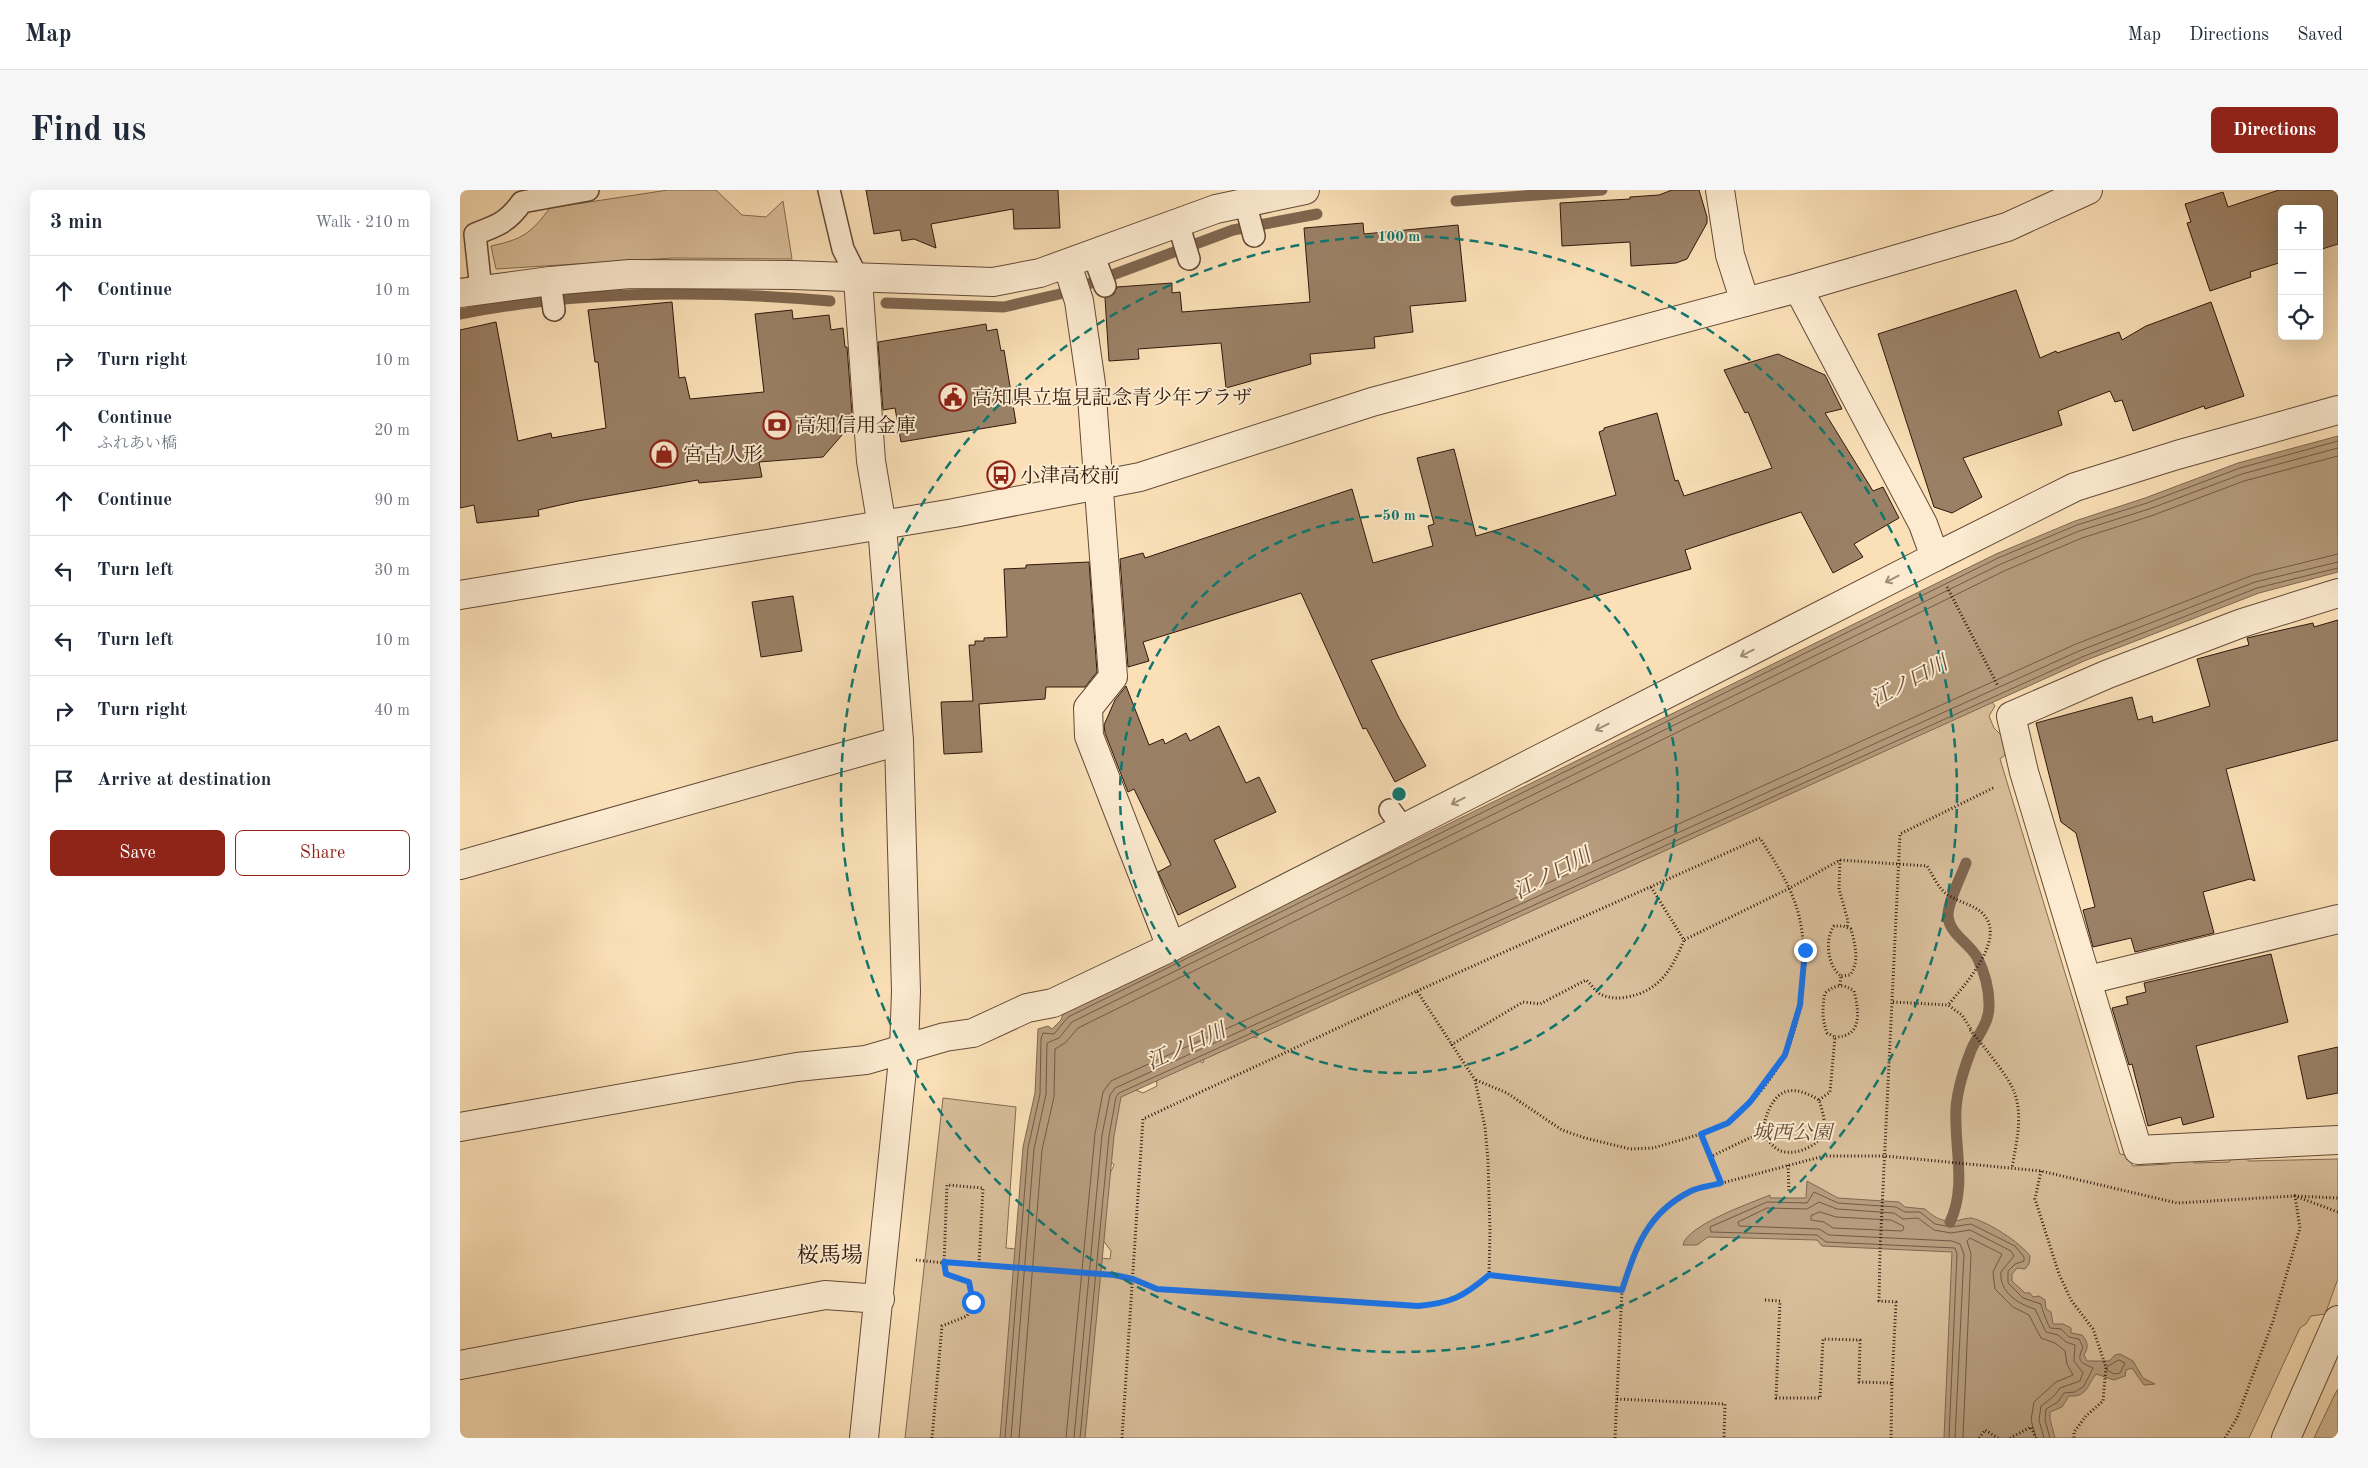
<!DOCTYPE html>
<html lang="en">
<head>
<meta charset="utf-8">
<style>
	:root { --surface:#fff; --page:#f6f6f7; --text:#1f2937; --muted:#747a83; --line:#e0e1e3; --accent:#8f2418 }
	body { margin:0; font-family:"Old Standard TT","Noto Serif JP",serif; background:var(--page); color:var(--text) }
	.controls { position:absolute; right:15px; top:15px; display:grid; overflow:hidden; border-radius:8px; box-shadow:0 5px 20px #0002 }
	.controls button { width:45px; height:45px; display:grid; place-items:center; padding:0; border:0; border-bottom:1px solid var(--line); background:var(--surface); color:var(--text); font:25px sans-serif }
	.stop { position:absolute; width:15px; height:15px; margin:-11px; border:4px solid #1a73e8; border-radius:50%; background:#fff }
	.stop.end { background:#1a73e8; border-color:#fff; box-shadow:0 1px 5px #0008 }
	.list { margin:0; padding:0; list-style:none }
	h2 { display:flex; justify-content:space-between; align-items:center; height:65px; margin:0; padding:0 20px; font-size:21px }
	h2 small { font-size:16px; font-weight:400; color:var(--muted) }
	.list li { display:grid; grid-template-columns:32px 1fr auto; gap:15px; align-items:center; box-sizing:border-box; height:70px; padding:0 20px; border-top:1px solid var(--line) }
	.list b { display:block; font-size:19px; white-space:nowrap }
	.list p { margin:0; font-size:16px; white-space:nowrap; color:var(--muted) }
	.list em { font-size:16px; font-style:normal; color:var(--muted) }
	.actions { display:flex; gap:10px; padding:15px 20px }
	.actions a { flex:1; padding:11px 0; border:1px solid var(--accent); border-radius:8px; text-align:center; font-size:18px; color:var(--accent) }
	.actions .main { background:var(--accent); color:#fff }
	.icon { flex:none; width:28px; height:28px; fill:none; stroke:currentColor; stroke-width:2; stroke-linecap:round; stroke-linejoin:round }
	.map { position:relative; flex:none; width:1878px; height:1248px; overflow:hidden; border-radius:8px }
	header { display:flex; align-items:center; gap:30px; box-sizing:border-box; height:70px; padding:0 25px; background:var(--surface); border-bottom:1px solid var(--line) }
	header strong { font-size:24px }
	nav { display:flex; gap:28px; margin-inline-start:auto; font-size:18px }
	.intro { display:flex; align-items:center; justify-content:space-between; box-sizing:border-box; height:120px; padding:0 30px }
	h1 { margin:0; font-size:35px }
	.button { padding:12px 22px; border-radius:8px; background:var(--accent); color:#fff; font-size:18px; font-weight:700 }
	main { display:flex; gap:30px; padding:0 30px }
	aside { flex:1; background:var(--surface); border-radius:8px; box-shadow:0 5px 20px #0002 }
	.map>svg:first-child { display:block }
	.green { fill:#d8be9a; stroke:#846b53 }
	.water { fill:#b69c7d; stroke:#806750 }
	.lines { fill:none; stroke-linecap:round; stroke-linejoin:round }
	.shore { stroke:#735a44; stroke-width:1 }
	.stream { stroke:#806750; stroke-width:11 }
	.building { fill:#9a8065; stroke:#30180c }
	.service-casing { stroke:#634a37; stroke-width:24 }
	.minor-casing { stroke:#634a37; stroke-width:30 }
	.tertiary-casing { stroke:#634a37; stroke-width:30 }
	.path { stroke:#30180c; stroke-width:3; stroke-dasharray:1 2.5; stroke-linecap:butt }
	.service { stroke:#fcebd0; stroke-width:21 }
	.minor { stroke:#fcebd0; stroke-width:28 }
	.tertiary { stroke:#fcebd0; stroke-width:28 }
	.oneway { stroke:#a08c78 }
	.route { stroke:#1a73e8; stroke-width:6 }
	.ring { fill:none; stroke:#0f766e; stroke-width:2.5; stroke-dasharray:9 6 }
	.labels { text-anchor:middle; stroke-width:4; stroke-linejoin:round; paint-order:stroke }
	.poi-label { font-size:20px; fill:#30180c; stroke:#fcebd0; text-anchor:start }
	.park-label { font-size:20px; font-style:italic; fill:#624a37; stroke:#fcebd0 }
	.water-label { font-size:21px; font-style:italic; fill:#664d39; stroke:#fcebd0 }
	.quarter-label { font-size:22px; fill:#30180c; stroke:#fcebd0 }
	.centre { fill:#0f766e; stroke:#fcebd0; stroke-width:2.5 }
	.ring-label { font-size:15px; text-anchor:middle; font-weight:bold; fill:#0f766e; stroke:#fcebd0; stroke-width:4; stroke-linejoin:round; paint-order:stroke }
</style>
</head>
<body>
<header>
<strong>Map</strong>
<nav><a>Map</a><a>Directions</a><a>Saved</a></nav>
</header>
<div class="intro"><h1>Find us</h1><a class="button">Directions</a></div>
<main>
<aside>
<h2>3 min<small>Walk · 210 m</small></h2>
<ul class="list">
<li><svg class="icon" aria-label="ahead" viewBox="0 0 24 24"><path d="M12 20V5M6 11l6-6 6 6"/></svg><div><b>Continue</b></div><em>10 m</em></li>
<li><svg class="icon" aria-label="right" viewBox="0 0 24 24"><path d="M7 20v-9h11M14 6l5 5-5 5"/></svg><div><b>Turn right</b></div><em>10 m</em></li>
<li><svg class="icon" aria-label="ahead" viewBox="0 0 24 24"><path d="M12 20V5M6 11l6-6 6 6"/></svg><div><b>Continue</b><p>ふれあい橋</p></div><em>20 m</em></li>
<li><svg class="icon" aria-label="ahead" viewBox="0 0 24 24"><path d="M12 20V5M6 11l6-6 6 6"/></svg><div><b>Continue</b></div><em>90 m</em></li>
<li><svg class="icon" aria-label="left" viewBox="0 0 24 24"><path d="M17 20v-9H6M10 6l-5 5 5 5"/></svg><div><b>Turn left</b></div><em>30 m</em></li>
<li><svg class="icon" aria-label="left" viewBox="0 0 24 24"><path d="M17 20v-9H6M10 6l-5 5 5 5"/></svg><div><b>Turn left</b></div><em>10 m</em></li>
<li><svg class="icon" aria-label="right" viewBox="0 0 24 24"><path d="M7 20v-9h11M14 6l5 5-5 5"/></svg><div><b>Turn right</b></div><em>40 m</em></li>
<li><svg class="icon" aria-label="arrive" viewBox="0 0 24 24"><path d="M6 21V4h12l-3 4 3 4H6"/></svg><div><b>Arrive at destination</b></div></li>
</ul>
<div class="actions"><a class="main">Save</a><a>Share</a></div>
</aside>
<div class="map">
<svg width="1878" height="1248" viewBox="0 0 1878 1248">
	<rect width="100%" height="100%" fill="#fbe0b7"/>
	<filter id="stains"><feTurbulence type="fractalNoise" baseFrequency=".004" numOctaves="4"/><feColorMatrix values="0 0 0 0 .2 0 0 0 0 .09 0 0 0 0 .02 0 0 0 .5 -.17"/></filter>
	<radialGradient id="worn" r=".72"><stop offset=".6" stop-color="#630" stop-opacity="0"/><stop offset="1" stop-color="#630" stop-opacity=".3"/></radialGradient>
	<g class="green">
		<path d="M208,0H256L282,25L306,27L323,11L332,69L213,68L36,79L31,56C63,49 70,44 90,18Z"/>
		<path d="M1527,505L1535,516L1529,526L1534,538L1543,547L1545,565L1540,569L1660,964L1666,965L1673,976L1709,974L1717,968H1732L1734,973L1769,972L1773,967H1788V971L1878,969V1089C1873,1101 1870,1112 1865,1124L1851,1126L1846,1134L1840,1138L1789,1248H445L483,908L556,917L546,1058L650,1069L651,1061L634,1038L644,996L654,975L641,959L639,923L671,898L683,903L697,896L696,885L733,868L743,873L745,860L786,845L797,848L796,833Z"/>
		<polygon points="1878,1199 1878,1248 1854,1248 1874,1206"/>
	</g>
	<g class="water">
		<polygon points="1878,246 1878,382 1799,403 1624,471 661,907 654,946 625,1248 540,1248 563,957 575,903 578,839 588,836 592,839 601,830 603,824 1536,364 1615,331 1685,308 1778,273"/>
		<path d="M1347,991L1378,1008L1439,1012L1445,1017L1465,1019C1476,1029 1484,1033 1500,1030C1503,1029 1508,1028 1511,1028C1527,1031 1561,1053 1570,1066L1569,1074L1565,1079L1557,1078L1552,1084V1091L1565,1103H1570L1573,1107L1579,1106L1585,1110L1586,1119L1591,1122L1593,1134H1603L1611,1138V1143L1622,1145C1628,1152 1629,1157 1624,1165L1627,1171H1649L1655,1165L1660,1164L1673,1171L1683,1188L1695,1194L1684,1195L1672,1178L1666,1180L1665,1186L1654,1190L1636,1184C1627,1195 1628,1207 1609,1206L1602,1217L1590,1222V1229L1595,1248H1484L1492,1062L1362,1056L1357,1050L1248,1047L1237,1055H1223C1227,1035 1291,1013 1310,1005V1008H1346Z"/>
	</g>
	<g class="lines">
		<g class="shore">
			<polygon points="1360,1022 1376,1027 1431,1030 1443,1036 1444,1039 1442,1041 1373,1038 1364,1032 1351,1030 1351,1026"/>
			<polygon points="1659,1170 1665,1173 1660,1183 1654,1184 1647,1180 1647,1177"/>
			<polyline points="545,1248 568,958 580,904 581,849 583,843 594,844 608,827 1538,368 1617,335 1687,313 1780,278 1878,251"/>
			<polyline points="551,1248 574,959 586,904 587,853 599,848 612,832 1541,374 1619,341 1689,319 1782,284 1878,258"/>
			<polyline points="559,1248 582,960 594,907 595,859 605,853 618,838 1544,381 1622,348 1691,326 1784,291 1878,266"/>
			<polyline points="606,1248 635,944 643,902 651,891 1616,454 1793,385 1878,364"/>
			<polyline points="614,1248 642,945 650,905 655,898 1619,461 1795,392 1878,372"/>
			<polyline points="620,1248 649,946 656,907 659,903 1622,467 1797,398 1878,378"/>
			<path d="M1489,1248L1497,1064L1495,1058L1366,1052L1357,1045L1251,1042L1250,1037L1307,1012L1347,1013L1354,1002L1378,1013L1436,1017L1445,1022H1460L1475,1034L1491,1037L1511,1034L1555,1056L1564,1067V1071L1555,1074L1548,1081V1093L1563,1108L1581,1114C1582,1119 1587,1133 1590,1138L1601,1139L1609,1147L1619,1149L1623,1157C1616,1173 1621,1172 1633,1178L1624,1196L1615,1202L1604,1203L1598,1212L1586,1219L1585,1230L1590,1248"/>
			<path d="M1495,1248L1504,1064L1500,1054L1492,1051L1369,1045L1359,1039L1279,1036L1278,1032L1307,1018L1347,1019L1359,1012L1377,1019L1434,1023L1443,1029L1458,1028L1474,1040L1491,1043L1510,1040L1551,1061L1554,1066L1541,1082C1539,1102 1558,1114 1575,1119L1586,1142L1598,1145L1606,1152L1615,1155L1614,1171L1623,1183L1620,1191L1600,1198L1594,1206L1581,1216L1579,1230L1584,1248"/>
			<polyline points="1503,1248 1511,1064 1507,1051 1510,1048 1542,1064 1533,1082 1535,1099 1553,1117 1569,1125 1581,1148 1595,1153 1605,1161 1607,1174 1613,1185 1596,1192 1574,1212 1571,1230 1576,1248"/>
		</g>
		<g class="stream">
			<polyline points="996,11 1142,0"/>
			<polyline points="426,113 544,117 604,103 773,40 857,24"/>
			<path d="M0,124C122,100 247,100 370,111"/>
			<path d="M1490,1032C1507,997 1494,956 1496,919C1497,902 1504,879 1510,863C1516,846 1530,834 1529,814C1529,798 1524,781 1517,767C1509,753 1490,744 1488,727C1487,713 1501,687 1506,673"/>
		</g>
	</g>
	<g class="building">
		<polygon points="406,0 598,0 600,38 554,39 553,19 471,34 476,58 454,49 442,51 440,40 414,44"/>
		<polygon points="1212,0 1239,0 1247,27 1247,33 1227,69 1216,73 1171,76 1170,52 1102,56 1100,13 1170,9 1170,7 1199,5"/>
		<polygon points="1819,0 1878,0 1878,54 1859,60 1859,19 1822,19 1822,72 1790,82 1791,87 1750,101 1727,33 1731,32 1725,14 1763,2 1768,17"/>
		<polygon points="903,33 904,44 998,35 1006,111 950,116 953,142 914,147 915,158 850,164 851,174 766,198 761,153 678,159 679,169 649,171 645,108 654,104 657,97 712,93 712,103 720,102 722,122 850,112 844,38"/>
		<polygon points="1556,100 1580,168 1596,161 1597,163 1659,142 1662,150 1686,136 1751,112 1784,206 1745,219 1744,216 1673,241 1662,210 1655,212 1650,201 1598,221 1602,235 1503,268 1522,307 1492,323 1474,317 1418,144"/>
		<polygon points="212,112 219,188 225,187 230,209 304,202 295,124 332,120 333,129 369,125 371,140 383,138 385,157 387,157 392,224 379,225 382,245 363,267 299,272 302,287 239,293 238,290 118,311 78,320 79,326 17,333 14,315 0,318 0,140 36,132 58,251 91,243 92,248 146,238 138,172 135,172 128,120"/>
		<polygon points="526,134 527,141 537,139 541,161 544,160 556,233 441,252 435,218 423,220 418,152"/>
		<polygon points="1318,164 1365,185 1382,219 1365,223 1413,301 1423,297 1439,328 1394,354 1403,367 1373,383 1341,322 1225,360 1231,379 911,470 939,528 966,576 935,592 906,538 903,539 841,403 683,452 689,471 668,477 660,369 683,363 685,368 892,299 913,373 973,356 968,336 974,334 957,268 994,259 1016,346 1156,305 1139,242 1144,240 1144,238 1197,223 1215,291 1218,290 1224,306 1312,278 1288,222 1285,223 1264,180"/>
		<polygon points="629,372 637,482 625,497 586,497 585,509 519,514 522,562 484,564 481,512 513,511 509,455 515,455 515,451 524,451 524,448 547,447 544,379 566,378 566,375"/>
		<polygon points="333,406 342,461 301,467 292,412"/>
		<polygon points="1878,430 1878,550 1766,579 1795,691 1790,689 1743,702 1754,743 1675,762 1671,748 1633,757 1623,720 1635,717 1616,643 1601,632 1576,533 1672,507 1678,530 1692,526 1693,533 1750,516 1737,469 1789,455 1787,448 1853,433 1854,437"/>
		<polygon points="666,496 689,555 703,549 705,554 726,543 730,551 759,536 786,593 799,587 816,622 754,650 776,697 718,725 698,682 711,675 674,599 668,602 645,543 644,535 655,510"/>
		<polygon points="1811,764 1828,832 1736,856 1754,927 1723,935 1721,927 1688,936 1672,874 1669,875 1652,818 1668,814 1666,807 1686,802 1684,793"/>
		<polygon points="1878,857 1878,903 1847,909 1838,866"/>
	</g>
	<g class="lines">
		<g class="service-casing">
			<g id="service">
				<polyline points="369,0 383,59 398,89"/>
				<polyline points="785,12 794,46"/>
				<polyline points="718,33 729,69"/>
				<polyline points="633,64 645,96"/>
				<polyline points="90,91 94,120"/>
				<path d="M21,100L15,44C37,36 48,32 62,12L128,0"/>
				<polyline points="930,620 943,638"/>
			</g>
		</g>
		<g class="minor-casing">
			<g id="minor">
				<polyline points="1260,0 1270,65 1285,112"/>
				<polyline points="607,74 619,111 631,194 653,487 628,518 629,546 711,757"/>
				<polyline points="398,89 411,271 422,336 439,551 446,801 444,860 404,1248"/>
				<polyline points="0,103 90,91 170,84 332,85 533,92 580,83 756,19 845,0"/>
				<polyline points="1878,403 1782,433 1648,484 1551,526 1564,582 1678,960 1878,950"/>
				<polyline points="0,675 439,551"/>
				<polyline points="1628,790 1878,729"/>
				<polyline points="0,937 337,877 406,870 485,847 513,843 567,818 593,813 711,757 1475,367 1463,334 1338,98"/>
				<polyline points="0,1175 365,1105 420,1109"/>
			</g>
		</g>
		<g class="tertiary-casing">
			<g id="tertiary">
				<polyline points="1475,367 1615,297 1717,265 1878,220"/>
				<polyline points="0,405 494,323 680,287 912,212 1338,98 1547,37 1628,0"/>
				<polyline points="1826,1248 1878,1130"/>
			</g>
		</g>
		<g class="path">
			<polyline points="1487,397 1538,496"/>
			<polyline points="1380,670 1379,699 1388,731 1387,738"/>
			<path d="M1191,697L1224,750L1330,698L1380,670L1467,676C1472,684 1477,695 1484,702C1495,712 1515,714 1524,725C1546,750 1504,796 1488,815"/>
			<path d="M1380,795L1381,786C1368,777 1364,750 1374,736H1383L1391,739C1395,755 1400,771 1390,785L1381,786"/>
			<path d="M957,801L1300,648C1316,674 1332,697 1339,726C1349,766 1343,828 1325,865C1313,888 1290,917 1269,933C1261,938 1250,941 1241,944"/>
			<polyline points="1433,812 1488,815 1502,825 1512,841"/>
			<path d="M1510,840C1522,854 1550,888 1555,904C1563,928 1556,954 1552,978"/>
			<path d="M991,855L1063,812L1080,814L1126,790C1131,794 1135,801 1140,804C1148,808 1158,809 1167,807C1200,801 1212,779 1224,750"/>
			<polyline points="1016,890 1047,903 1102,940 1125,948 1170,959 1193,958 1241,944 1261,993"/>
			<path d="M1359,910L1370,902L1375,847L1367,843C1362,829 1362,818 1365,803C1375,795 1383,793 1394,801C1399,821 1403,847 1375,847"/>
			<path d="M1250,967L1302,942C1310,907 1323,888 1359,910C1362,920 1366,931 1364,941C1360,956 1335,966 1321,961C1313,958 1307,949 1302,942"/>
			<polyline points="1328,975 1329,1003"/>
			<polyline points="1581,981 1575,1009 1599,1084 1611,1110 1633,1139 1646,1177 1643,1211 1626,1226 1614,1242 1614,1248"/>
			<polyline points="456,1070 484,1073 487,995 523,998 519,1074"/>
			<polyline points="1305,1110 1320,1111 1316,1208 1360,1208 1363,1149 1400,1150 1399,1192 1432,1193 1431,1248"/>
			<polyline points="1432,1193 1436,1112 1419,1111 1420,1061 1440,644 1535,597"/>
			<polyline points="1157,1209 1265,1214 1264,1248"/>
			<path d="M472,1248L482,1136L507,1126L513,1112L509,1092L486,1084L484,1073L654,1085L673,1089L697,1099L958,1116C991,1113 1003,1107 1029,1085L1162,1100"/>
			<polyline points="662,1248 683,929 957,801 1015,890 1025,937 1028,970 1030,1041 1029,1085"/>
			<polyline points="1155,1248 1162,1100 1177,1055 1201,1021 1232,1001 1364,966 1425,966 1581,981 1717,1013 1835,1006 1878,1022"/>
			<polyline points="1519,1248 1525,1240 1538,1248"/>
			<polyline points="1550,1248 1571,1237 1576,1248"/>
			<polyline points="1765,1248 1777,1228 1813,1131 1840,1038 1835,1006 1878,1008"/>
		</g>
		<use href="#service" class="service"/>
		<use href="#minor" class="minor"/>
		<use href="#tertiary" class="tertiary"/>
	</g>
	<defs><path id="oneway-shaft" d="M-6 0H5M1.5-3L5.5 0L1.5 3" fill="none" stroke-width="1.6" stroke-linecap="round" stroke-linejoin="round" transform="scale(1.25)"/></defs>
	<g class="oneway">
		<use href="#oneway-shaft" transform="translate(1432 389) rotate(153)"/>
		<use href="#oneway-shaft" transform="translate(1287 463) rotate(153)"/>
		<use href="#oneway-shaft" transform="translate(1142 537) rotate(153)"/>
		<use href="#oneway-shaft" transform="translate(998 611) rotate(153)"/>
	</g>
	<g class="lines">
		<path class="route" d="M513,1112L509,1092L486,1084L484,1072L654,1085L673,1089L697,1099L958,1116C991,1113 1003,1107 1029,1085L1162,1100C1176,1057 1187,1023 1231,1001C1239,997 1251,996 1261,993L1241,944L1268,933L1290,912L1325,865L1340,815L1345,760"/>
	</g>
	<g class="ring">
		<circle cx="939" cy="604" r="279"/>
		<circle cx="939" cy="604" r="558"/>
	</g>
	<defs>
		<g id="civic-ring" transform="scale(1.4375)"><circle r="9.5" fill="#fcebd0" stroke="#8f2418" stroke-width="1.5"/><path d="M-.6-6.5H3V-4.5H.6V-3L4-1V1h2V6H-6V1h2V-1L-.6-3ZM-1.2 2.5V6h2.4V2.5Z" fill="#8f2418"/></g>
		<g id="bank-ring" transform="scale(1.4375)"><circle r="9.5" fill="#fcebd0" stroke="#8f2418" stroke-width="1.5"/><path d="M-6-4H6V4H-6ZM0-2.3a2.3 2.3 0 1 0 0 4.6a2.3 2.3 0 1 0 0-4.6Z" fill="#8f2418"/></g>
		<g id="shop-ring" transform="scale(1.4375)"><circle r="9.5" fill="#fcebd0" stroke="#8f2418" stroke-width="1.5"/><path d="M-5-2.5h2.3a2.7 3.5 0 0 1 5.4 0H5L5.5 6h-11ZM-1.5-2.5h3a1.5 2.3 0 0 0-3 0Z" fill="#8f2418"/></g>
		<g id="bus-ring" transform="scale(1.4375)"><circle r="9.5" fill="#fcebd0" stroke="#8f2418" stroke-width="1.5"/><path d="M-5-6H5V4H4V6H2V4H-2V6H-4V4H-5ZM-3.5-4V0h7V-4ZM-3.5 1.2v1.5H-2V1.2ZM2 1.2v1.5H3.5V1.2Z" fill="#8f2418"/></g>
	</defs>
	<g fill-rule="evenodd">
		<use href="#civic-ring" x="493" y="207"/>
		<use href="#bank-ring" x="317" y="235"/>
		<use href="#shop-ring" x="204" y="264"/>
		<use href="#bus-ring" x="541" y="285"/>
	</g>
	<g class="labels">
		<g class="poi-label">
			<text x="512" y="214">高知県立塩見記念青少年プラザ</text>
			<text x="336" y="242">高知信用金庫</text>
			<text x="223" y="271">宮古人形</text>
			<text x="560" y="292">小津高校前</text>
		</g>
		<g class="park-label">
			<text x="1332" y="949">城西公園</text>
		</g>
		<g class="water-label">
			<text transform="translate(1449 491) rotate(-28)" y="7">江ノ口川</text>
			<text transform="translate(1092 683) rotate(-28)" y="7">江ノ口川</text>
			<text transform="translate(726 856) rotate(-24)" y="7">江ノ口川</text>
		</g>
		<g class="quarter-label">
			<text x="370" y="1072">桜馬場</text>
		</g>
	</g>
	<circle cx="939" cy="604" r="8" class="centre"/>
	<g class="ring-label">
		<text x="939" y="51">100 m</text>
		<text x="939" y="330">50 m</text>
	</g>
	<rect width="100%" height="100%" filter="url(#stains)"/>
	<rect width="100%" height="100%" fill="url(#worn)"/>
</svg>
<div class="controls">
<button>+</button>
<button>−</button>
<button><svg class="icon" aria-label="locate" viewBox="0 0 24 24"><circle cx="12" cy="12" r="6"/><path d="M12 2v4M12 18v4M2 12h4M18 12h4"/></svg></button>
</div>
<div class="stop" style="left:513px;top:1112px"></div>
<div class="stop end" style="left:1345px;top:760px"></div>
</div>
</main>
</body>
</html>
